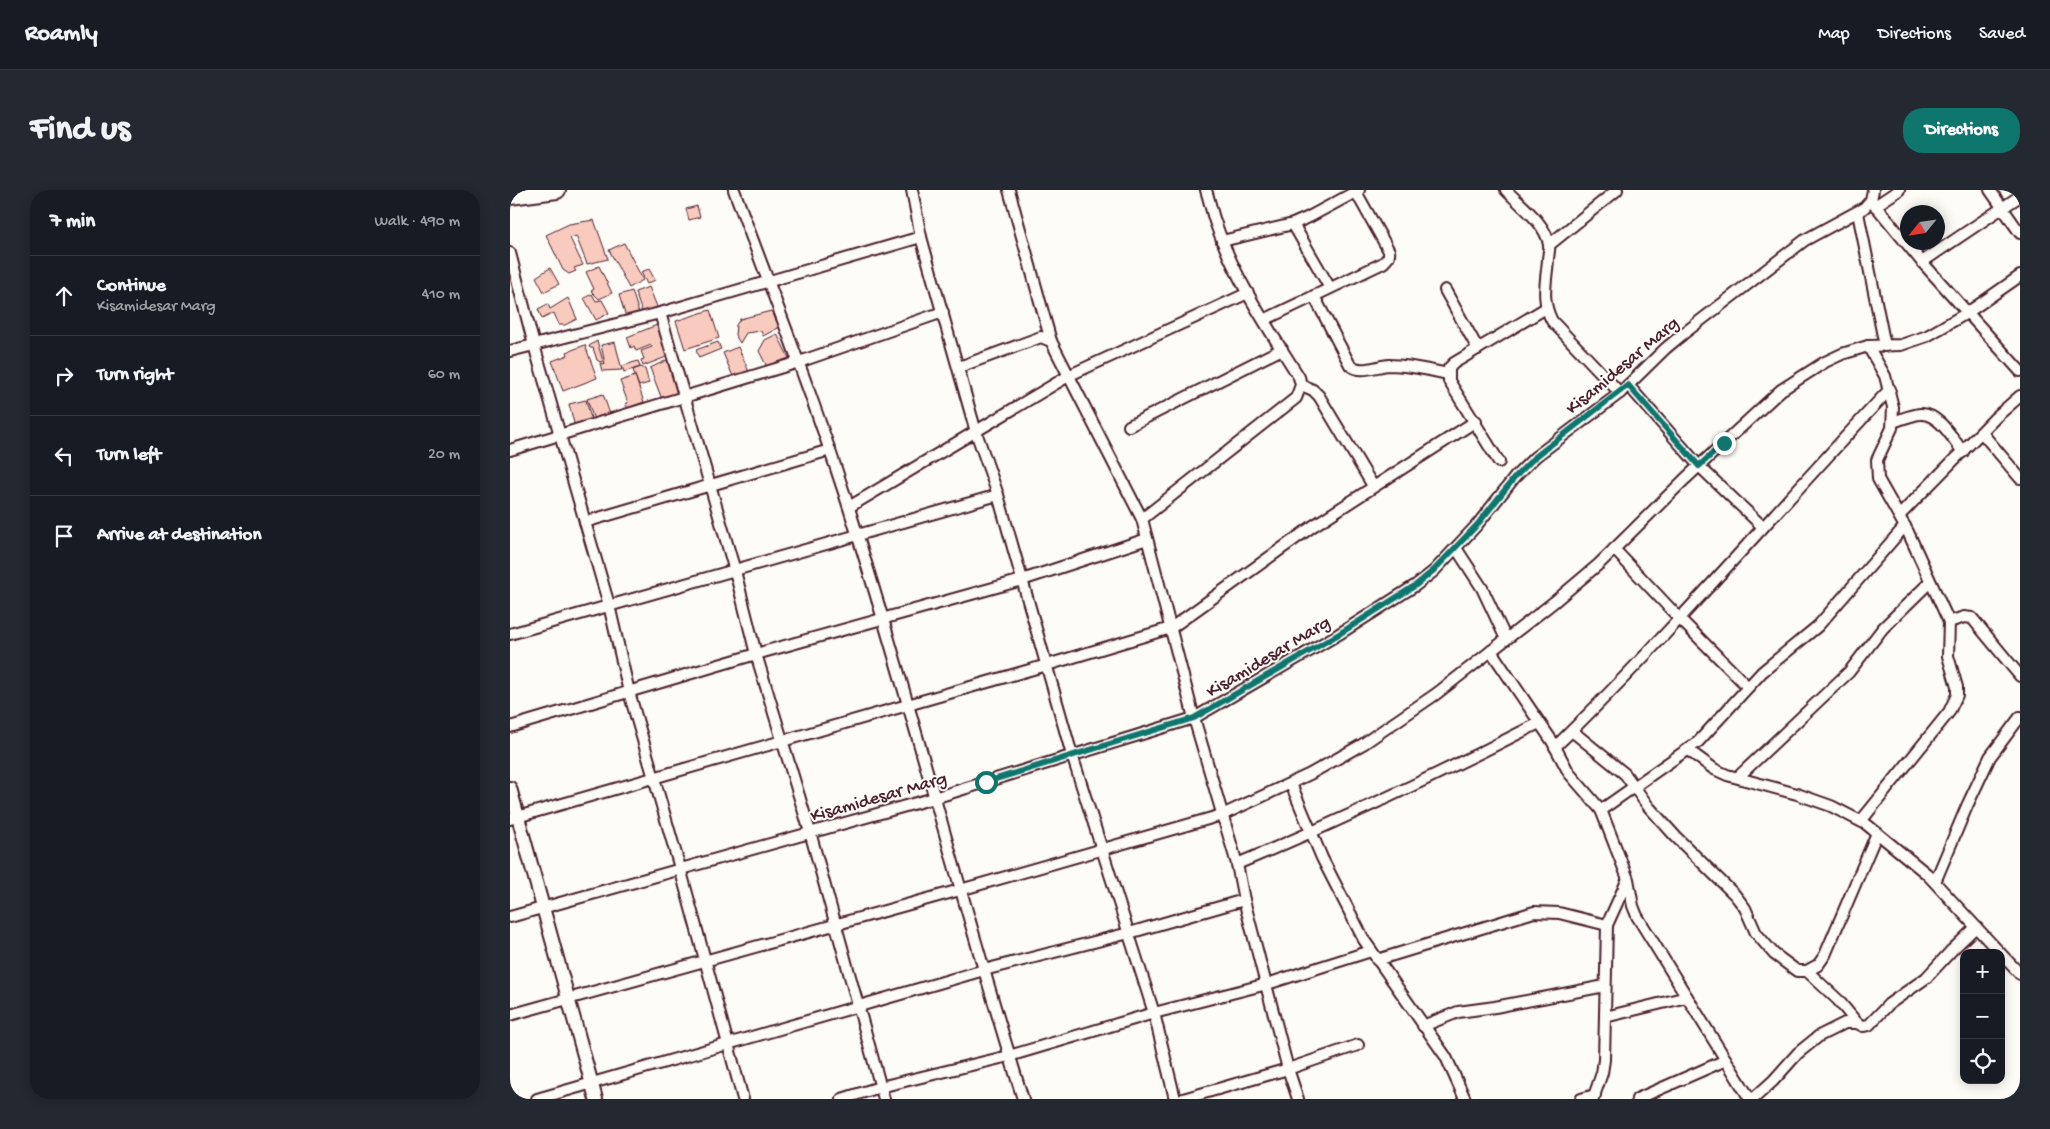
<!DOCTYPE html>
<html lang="en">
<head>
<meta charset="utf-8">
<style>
	:root { --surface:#171b24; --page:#242831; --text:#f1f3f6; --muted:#9ea1a6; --line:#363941; --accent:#0f766e }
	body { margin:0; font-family:"Gochi Hand",sans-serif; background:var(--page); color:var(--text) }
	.controls { position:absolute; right:15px; bottom:15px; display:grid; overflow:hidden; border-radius:10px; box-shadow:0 2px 12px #0003 }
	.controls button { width:45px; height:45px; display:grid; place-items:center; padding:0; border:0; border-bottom:1px solid var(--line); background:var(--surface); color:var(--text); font:25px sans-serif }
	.compass { position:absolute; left:1390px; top:15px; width:45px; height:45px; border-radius:50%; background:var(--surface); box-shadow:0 2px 12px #0003; rotate:240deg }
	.stop { position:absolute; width:15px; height:15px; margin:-11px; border:4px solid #0f766e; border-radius:50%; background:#fff }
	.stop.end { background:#0f766e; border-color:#fff; box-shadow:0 1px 5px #0008 }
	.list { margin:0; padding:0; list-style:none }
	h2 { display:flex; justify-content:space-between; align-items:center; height:65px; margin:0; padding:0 20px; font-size:21px }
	h2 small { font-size:16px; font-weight:400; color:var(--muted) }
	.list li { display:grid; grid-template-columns:32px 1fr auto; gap:15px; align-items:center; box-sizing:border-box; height:80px; padding:0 20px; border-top:1px solid var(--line) }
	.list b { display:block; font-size:19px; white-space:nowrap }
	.list p { margin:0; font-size:16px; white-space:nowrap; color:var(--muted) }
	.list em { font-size:16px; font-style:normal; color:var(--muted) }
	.icon { flex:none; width:28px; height:28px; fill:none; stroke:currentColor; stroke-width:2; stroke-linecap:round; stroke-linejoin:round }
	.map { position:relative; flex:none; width:1510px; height:909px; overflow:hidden; border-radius:20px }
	header { display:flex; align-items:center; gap:30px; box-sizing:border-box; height:70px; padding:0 25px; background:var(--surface); border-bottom:1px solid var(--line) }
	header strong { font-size:24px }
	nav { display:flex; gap:28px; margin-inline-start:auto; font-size:18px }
	.intro { display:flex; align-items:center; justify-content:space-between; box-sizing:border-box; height:120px; padding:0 30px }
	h1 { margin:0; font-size:35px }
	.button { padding:12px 22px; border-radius:20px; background:var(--accent); color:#fff; font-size:18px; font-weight:700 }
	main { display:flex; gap:30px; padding:0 30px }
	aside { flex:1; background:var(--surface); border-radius:20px; box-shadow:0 2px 12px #0003 }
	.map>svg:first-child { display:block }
	.building { fill:#f9cabe; stroke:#4a1f2b }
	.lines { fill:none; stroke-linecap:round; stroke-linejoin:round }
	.minor-casing { stroke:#4a1f2b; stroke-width:14 }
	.tertiary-casing { stroke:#4a1f2b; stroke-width:16 }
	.primary-casing { stroke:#4a1f2b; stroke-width:20 }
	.minor { stroke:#fdfcf7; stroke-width:10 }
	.tertiary { stroke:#fdfcf7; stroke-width:12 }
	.primary { stroke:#fdfcf7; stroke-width:16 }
	.route { stroke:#0f766e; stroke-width:6 }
	.labels { text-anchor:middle; stroke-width:4; stroke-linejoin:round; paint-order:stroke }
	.street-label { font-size:19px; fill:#4a1f2b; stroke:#fdfcf7 }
</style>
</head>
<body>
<header>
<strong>Roamly</strong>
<nav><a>Map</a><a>Directions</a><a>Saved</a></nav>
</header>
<div class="intro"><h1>Find us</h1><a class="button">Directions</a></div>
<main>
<aside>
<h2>7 min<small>Walk · 490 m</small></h2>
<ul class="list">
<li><svg class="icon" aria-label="ahead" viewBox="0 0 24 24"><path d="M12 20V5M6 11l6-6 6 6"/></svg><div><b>Continue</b><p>Kisamidesar Marg</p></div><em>410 m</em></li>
<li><svg class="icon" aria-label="right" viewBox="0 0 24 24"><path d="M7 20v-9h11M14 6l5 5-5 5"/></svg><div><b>Turn right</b></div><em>60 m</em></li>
<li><svg class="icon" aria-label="left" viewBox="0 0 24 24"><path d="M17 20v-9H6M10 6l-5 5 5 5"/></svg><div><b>Turn left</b></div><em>20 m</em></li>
<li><svg class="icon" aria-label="arrive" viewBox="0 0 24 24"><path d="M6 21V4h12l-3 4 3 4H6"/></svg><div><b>Arrive at destination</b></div></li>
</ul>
</aside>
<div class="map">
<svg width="1510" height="909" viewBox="0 0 1510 909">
	<rect width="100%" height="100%" fill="#fdfcf7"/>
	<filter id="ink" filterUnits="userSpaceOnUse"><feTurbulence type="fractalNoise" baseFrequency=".02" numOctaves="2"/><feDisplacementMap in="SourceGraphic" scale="10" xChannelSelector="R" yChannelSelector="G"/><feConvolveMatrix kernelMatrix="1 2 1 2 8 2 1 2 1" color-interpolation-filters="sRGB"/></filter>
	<g filter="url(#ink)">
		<g class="building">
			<polygon points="187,16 190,27 179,30 176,19"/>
			<polygon points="84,30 98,69 77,74 66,46 60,48 73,75 64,78 66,81 59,84 53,80 36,45 59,34"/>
			<polygon points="114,53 133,90 119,98 99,60"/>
			<polygon points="89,76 102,103 89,109 81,101 84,99 76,82"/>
			<polygon points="40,78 49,94 34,102 26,87"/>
			<polygon points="139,79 145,90 137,94 131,82"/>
			<polygon points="139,97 148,119 133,125 125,102"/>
			<polygon points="122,101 129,123 116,127 109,105"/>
			<polygon points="82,104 86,111 92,110 99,123 86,130 74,108"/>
			<polygon points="58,108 67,129 55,135 49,135 44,123 32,129 28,119 38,114 40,119"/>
			<polygon points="200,120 209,148 175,159 166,131"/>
			<polygon points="261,121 270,137 253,146 251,141 236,143 230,153 225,145 226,135 230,129"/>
			<polygon points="147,135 159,166 133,176 131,170 134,169 131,161 142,157 141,155 126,161 124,156 121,158 117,147"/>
			<polygon points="267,144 279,168 258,179 249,161 255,150"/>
			<polygon points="87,151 93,171 90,172 87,170 83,158 80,158 79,156"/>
			<polygon points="105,152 112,180 92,181 90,173 95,174 91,155"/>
			<polygon points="208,152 211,159 189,168 186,160"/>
			<polygon points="75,155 87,188 53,201 42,171 58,165 57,162"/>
			<polygon points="228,157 240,184 225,191 213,163"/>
			<polygon points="157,170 172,205 153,212 140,178"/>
			<polygon points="128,171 130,177 114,182 112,176"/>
			<polygon points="131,177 135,179 139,193 129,196 123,180"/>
			<polygon points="125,186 134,212 118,218 115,214 118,213 110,191"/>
			<polygon points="93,204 101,227 85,233 77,209"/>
			<polygon points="76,210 82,232 65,237 59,214"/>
		</g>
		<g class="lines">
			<g class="minor-casing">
				<g id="minor">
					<path d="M224,0C263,105 304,209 338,315C401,512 451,712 513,909"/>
					<polyline points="402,0 411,47 466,242 488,305 562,565 644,823 665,909"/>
					<polyline points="499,0 541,151"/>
					<path d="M996,0C1010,15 1036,33 1039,55C1040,59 1038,65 1038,70C1036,93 1031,110 1042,131L1110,203"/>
					<polyline points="1480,0 1510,43"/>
					<polyline points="1361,10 1412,72 1510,181"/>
					<polyline points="1365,16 1389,0"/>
					<polyline points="1348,23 1375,156"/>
					<polyline points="783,34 820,98"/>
					<polyline points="712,51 783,34 799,27 849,0"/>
					<polyline points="1039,55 1107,0"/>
					<polyline points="0,63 24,155 99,415 119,502 170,678 233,909"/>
					<polyline points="1412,72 1510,6"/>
					<polyline points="935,100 968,159"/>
					<path d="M804,106L840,175C850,184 866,176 879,175C899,175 919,180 938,184"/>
					<polyline points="150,123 225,381 246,464 300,642 374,909"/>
					<path d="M754,130L873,73C877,69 880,67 879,61L846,2"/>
					<polyline points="0,161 150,123 411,47"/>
					<polyline points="449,177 531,147 541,151 632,329 684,528 727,674 734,710 778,879 788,909"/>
					<polyline points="791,195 803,200 809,206 863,296"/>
					<polyline points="1118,195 1189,276 1253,337"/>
					<path d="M1383,232C1392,229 1401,225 1410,224C1428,222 1443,249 1453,262"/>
					<polyline points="619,236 772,159"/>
					<polyline points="1472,243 1510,288"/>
					<polyline points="0,260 289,172 433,122"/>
					<polyline points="989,272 939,191 939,178 944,173 1036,118"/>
					<polyline points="339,317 560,185 738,103"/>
					<polyline points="1390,325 1486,227 1510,206"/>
					<path d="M632,329L786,208L791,195L789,187C759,139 726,91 707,37C702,25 700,12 696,0"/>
					<polyline points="75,332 320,260"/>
					<polyline points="946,358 972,398 996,449"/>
					<polyline points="1104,359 1169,428 1238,497"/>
					<polyline points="1439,432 1454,427 1462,428 1510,486"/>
					<polyline points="0,444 488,305"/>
					<polyline points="981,461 1042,551 1059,583 1091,620 1118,689 1123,716 1127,726 1240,909"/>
					<polyline points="0,537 246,464 512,390 637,349"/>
					<polyline points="1062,541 1115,584 1138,616 1166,647 1225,705 1235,718 1246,743 1264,764 1287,781 1297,781 1308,775 1315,765 1367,643"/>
					<path d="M1045,557C1162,443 1268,318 1380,199"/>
					<polyline points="1178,560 1204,579 1217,585 1287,604 1321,616 1356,634 1417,684 1490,763"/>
					<polyline points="1228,587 1339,482 1373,438 1420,392"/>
					<polyline points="781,594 812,668 854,750 936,867 955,909"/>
					<polyline points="1091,620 1188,552 1252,482 1308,436 1395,336"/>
					<polyline points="0,629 537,475 661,438 803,336 966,231"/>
					<polyline points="1351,631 1439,522 1447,505 1447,497 1438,466 1439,432 1398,342 1368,289 1367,270 1382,238 1383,217 1375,186 1358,156"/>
					<path d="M727,674C830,631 930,584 1029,533"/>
					<polyline points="1425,692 1457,616 1480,567 1510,527"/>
					<polyline points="0,727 424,608 684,528 829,444 906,395 924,381 967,335 1005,287 1025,267 1110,203 1156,158 1173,144 1295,50 1354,18 1361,10 1363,0"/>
					<polyline points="1491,764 1510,784"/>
					<polyline points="867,770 1024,722 1049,723 1097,735"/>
					<polyline points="1297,781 1328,810 1347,833"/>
					<polyline points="0,825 450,700 712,625 800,584 853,554 926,504 1044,412 1089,374 1175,289 1271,200 1315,172 1332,164 1358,156 1391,155 1417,146 1457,123 1510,86"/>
					<polyline points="1095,827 1177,807"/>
					<polyline points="913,836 948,822 985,817 1095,796"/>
					<polyline points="27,909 474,780 619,743 734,710"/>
					<polyline points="332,909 370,897 499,866 644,823 757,794 861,761"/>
					<polyline points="673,909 778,879 848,855"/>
					<polyline points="1071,909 1085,905"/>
					<polyline points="1083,909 1092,883 1094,870 1097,735 1117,691"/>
					<polyline points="1127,909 1216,870"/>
					<polyline points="1243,909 1263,891 1288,863 1309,846 1335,833 1347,833 1353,836 1359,835 1379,814 1416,788 1442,760 1466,737"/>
				</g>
			</g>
			<g class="tertiary-casing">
				<polyline id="tertiary" points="0,598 86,909"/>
			</g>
			<g class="primary-casing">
				<polyline id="primary" points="0,6 47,0"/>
			</g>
			<use href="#minor" class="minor"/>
			<use href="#tertiary" class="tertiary"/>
			<use href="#primary" class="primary"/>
		</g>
	</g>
	<g class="lines" filter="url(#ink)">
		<polyline class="route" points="476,592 684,528 829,444 906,395 924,380 967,335 1005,287 1025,267 1118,195 1189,276 1214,253"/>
	</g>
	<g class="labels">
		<g class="street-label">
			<text transform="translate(1111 174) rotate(-40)" y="7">Kisamidesar Marg</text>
			<text transform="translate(757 465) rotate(-31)" y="7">Kisamidesar Marg</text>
			<text transform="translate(368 605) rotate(-16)" y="7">Kisamidesar Marg</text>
		</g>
	</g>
</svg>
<div class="controls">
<button>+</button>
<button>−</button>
<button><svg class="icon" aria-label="locate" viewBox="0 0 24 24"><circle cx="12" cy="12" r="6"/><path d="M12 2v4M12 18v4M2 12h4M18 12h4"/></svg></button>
</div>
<svg class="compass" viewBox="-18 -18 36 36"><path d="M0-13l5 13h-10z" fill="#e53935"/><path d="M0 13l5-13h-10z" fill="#9ea1a6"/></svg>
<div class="stop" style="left:476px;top:592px"></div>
<div class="stop end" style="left:1214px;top:253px"></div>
</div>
</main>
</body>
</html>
